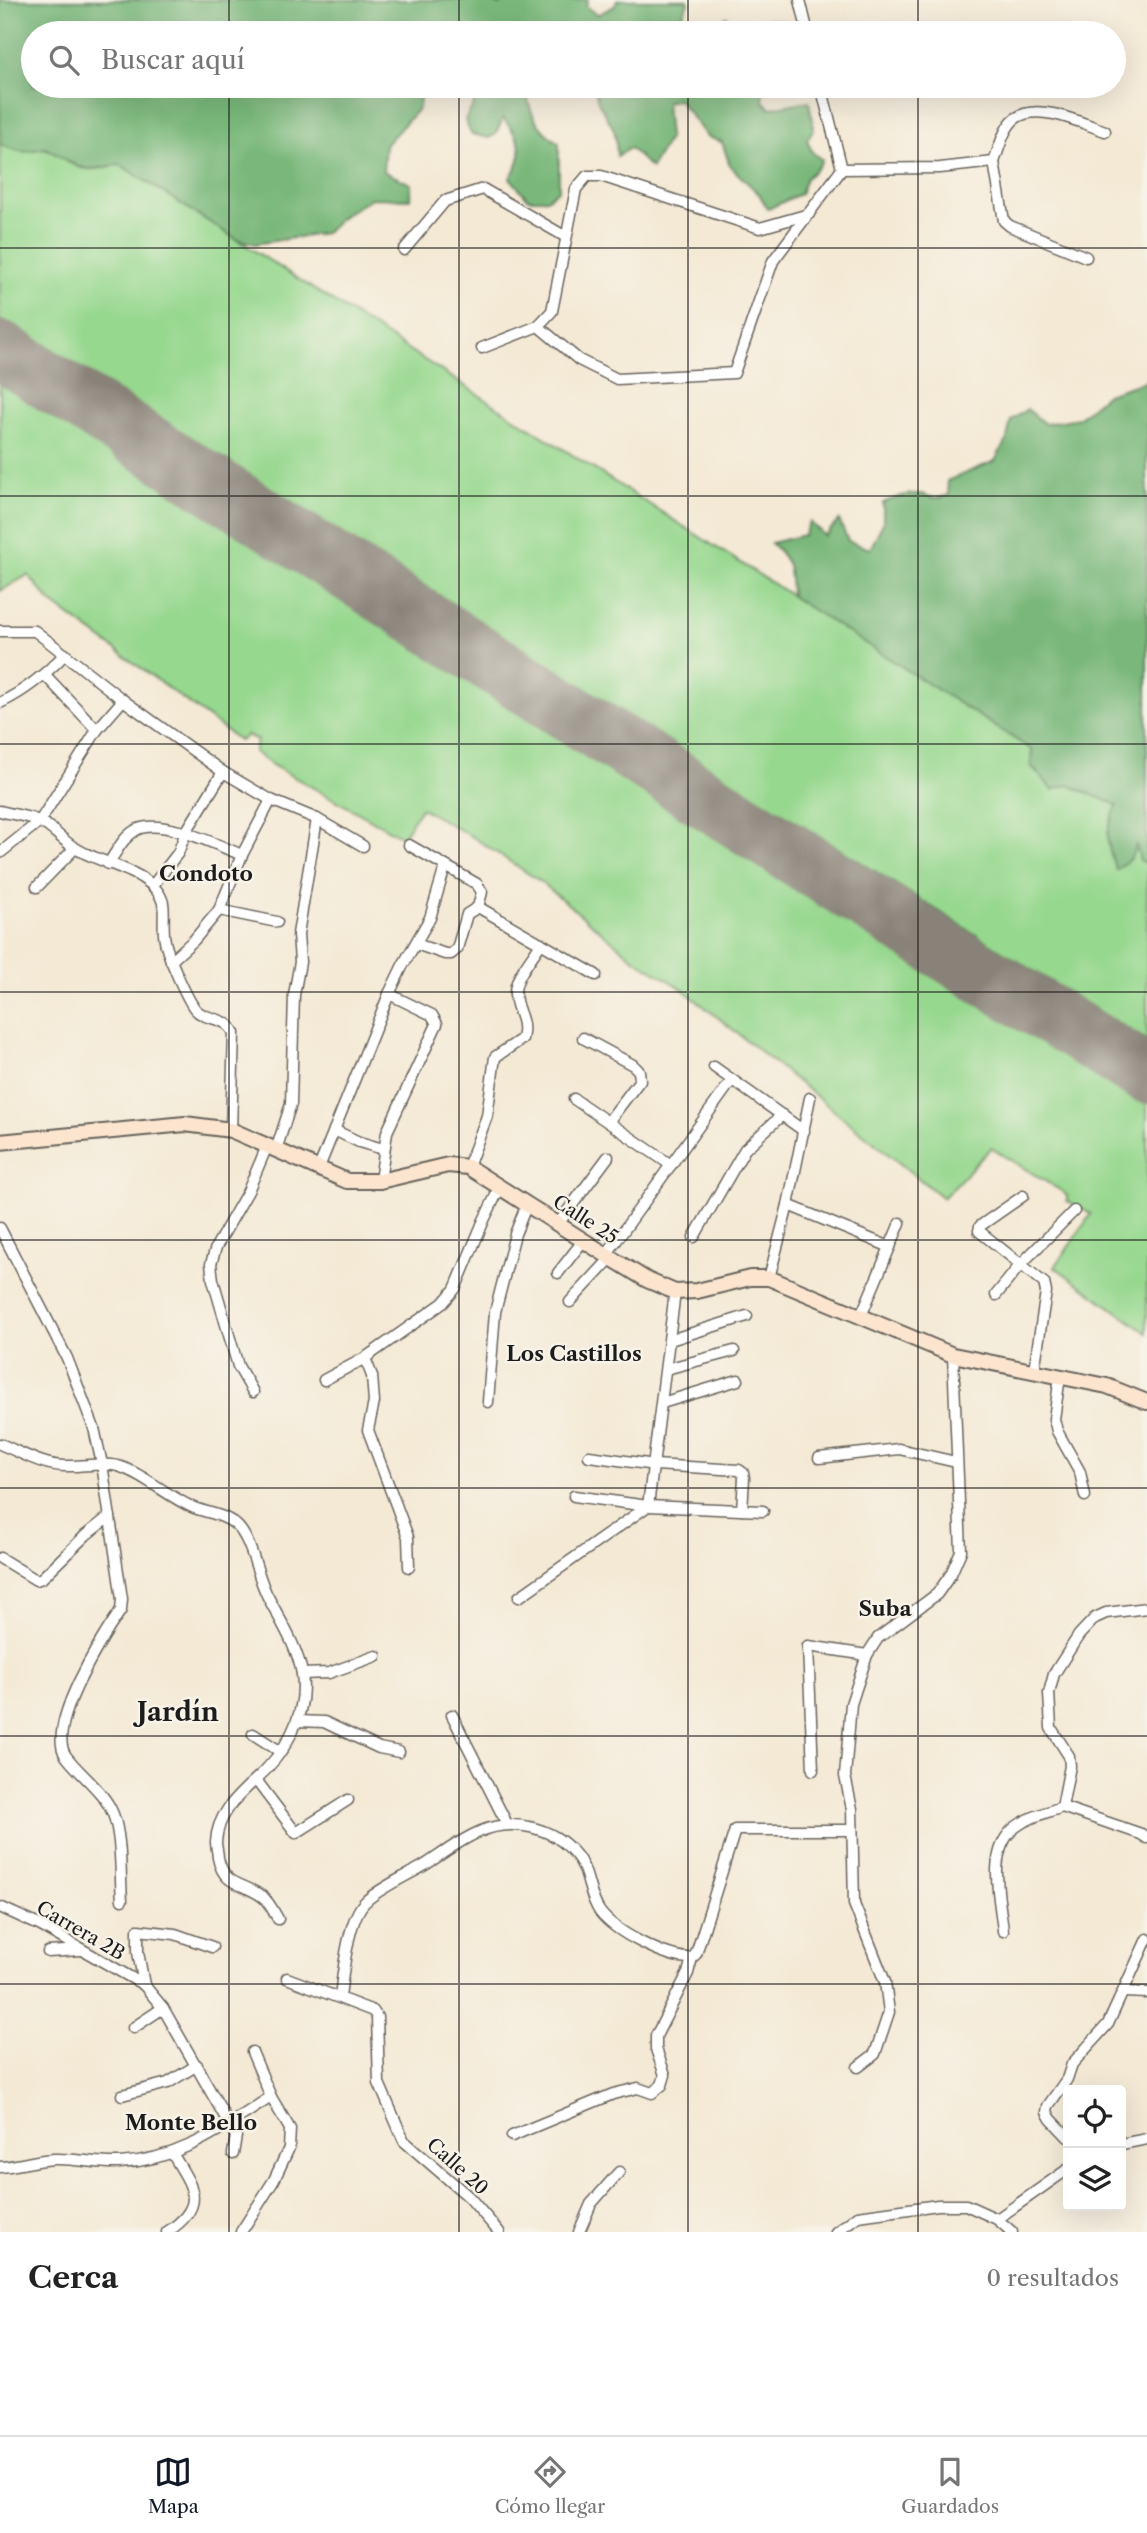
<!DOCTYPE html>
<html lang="es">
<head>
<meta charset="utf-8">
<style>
	:root { --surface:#fff; --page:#f2f2f2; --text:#222; --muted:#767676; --line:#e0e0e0; --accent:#111827 }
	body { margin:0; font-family:"Libre Caslon Text",serif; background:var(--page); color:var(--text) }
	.controls { position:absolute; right:21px; bottom:21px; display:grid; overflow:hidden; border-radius:7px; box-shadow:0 7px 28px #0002 }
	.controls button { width:63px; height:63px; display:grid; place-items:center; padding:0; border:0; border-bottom:2px solid var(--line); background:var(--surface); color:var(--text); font:35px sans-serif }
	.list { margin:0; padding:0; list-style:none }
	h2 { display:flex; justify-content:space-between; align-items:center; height:91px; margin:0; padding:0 28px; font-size:30px }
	h2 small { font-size:23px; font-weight:400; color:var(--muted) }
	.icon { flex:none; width:38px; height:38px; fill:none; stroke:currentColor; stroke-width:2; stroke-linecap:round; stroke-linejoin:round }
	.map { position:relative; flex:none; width:1147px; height:2232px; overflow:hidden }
	.search { position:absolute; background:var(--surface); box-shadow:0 7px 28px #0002; left:21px; right:21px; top:21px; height:77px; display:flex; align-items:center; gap:18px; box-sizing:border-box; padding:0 24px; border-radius:38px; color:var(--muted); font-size:26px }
	.sheet { height:203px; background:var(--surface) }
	nav { display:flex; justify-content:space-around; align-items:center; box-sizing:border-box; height:98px; border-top:2px solid var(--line); background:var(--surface); font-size:19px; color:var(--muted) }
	nav a { display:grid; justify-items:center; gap:4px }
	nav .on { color:var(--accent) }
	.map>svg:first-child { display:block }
	.green { fill:#97d88f; stroke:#5a7a56; stroke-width:2 }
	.forest { fill:#79b87a; stroke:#4a6a4b; stroke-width:2 }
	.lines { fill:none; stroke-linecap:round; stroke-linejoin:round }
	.runway { stroke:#888278; stroke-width:60 }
	.street-casing { stroke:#68645d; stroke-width:13 }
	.secondary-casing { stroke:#68645d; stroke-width:18 }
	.street { stroke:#fff; stroke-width:10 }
	.secondary { stroke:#fce5cf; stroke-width:14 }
	.grid { fill:none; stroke:#1c1c1c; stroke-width:2; stroke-opacity:0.55 }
	.labels { text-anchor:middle; stroke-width:5; stroke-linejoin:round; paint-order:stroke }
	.street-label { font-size:19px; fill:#1c1c1c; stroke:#f7f3e8 }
	.neighbourhood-label { font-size:21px; font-weight:bold; fill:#1c1c1c; stroke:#f7f3e8 }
	.district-label { font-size:26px; font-weight:bold; fill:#1c1c1c; stroke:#f7f3e8 }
</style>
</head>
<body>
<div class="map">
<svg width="1147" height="2232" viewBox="0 0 1147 2232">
	<rect width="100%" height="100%" fill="#f7f3e8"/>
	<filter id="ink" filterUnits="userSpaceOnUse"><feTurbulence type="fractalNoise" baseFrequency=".0143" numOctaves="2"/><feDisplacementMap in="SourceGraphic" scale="14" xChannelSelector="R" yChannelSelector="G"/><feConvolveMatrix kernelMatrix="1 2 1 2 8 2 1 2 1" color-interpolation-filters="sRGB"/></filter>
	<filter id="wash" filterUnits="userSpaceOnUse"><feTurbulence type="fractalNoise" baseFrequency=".00686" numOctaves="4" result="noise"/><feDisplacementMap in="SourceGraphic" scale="28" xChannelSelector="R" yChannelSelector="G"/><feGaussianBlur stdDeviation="1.57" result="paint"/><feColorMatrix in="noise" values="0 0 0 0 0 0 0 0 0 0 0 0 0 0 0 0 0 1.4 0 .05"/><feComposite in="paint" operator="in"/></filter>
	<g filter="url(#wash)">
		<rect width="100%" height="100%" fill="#f4e9d5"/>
		<g class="green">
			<path d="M0,145L23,152L45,148C79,166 77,176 119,164L1032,750L1031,766L1068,785L1118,805C1104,831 1106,842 1116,869L1131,858L1136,843L1140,860L1147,864V1042L0,321Z"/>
			<polygon points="0,377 1147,1094 1147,1333 1055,1267 1091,1214 1067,1201 1067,1196 1063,1192 991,1148 943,1198 681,988 633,958 541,882 471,836 421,808 402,837 272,765 254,752 257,740 247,735 240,741 51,602 28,575 0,591"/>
		</g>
		<g class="forest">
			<path d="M0,0H485L500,5L505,0H588L586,6L597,15L615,6L617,0H687L688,3L682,17L646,24L648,33H33V86H428L421,89L419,108L385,145L383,171L411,184L410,199L371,198L343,216L325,233L255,244L236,239L119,164C76,175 80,166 45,148L23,152L0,145Z"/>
			<path d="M727,17L732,28C754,24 773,12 793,27L788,33H720L716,24Z"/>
			<path d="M471,86H527C527,111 538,130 559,143V189L547,199H528L510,178C527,152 522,141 503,118L496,134L489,138L471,134L465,120L474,104Z"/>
			<path d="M596,86H763V101L770,108L809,101L814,129L807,140L812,152L822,160L817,168L806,178L800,194L768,209L759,194L730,166L722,142L707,137L678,99L666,102L669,138L651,168L630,148L617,156C616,147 617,136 613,128C607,115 593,101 596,86Z"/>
			<path d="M1147,381V864L1140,860L1136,845L1131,858L1116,870C1105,839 1105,834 1117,805L1068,785L1053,790L1031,766L1032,750L791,596C790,569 791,562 771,543L804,535L810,522L825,536L839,520L848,541L870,549L883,523V503C894,498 904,494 916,494C933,494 928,502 949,495L947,481L995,461L1007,439L1011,420L1027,409L1045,424L1078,418L1107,394Z"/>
		</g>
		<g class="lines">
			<polyline class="runway" points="0,350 950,954 1147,1074"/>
		</g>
	</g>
	<g filter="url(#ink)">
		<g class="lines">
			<g class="street-casing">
				<g id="street">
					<polyline points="800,0 808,33"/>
					<polyline points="994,162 1004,221 1010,226 1086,257"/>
					<path d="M842,169L940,168L994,162C999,149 1004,126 1016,118C1038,102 1082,123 1105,131"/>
					<polyline points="404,250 445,201 483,189 566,237"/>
					<polyline points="538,326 579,360 617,379 734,373 773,261 842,169 821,86"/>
					<polyline points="482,348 538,326 552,311 576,189 587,176 601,176 760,228 809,214"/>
					<polyline points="0,631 35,631 123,700 223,772 271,800 317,819 363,846"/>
					<polyline points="45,675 97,730"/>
					<path d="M0,703C25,691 46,674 65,654"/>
					<path d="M0,811C13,815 30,816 41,822C54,829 63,841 75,848C102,865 155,871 163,903C165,915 162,928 165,941C167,954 187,999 195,1009C206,1022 226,1015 234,1033L231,1130"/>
					<polyline points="409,845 477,884 482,892 478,907 467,914 457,949 451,954 445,954 416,944"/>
					<polyline points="0,853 40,821 97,730 123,700"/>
					<path d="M108,864C116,853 123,837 136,830C161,817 217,845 242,855"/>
					<polyline points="153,885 178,853 186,832 223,772"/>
					<polyline points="37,887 75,848"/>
					<polyline points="478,907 596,975"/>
					<polyline points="219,910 277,922"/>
					<polyline points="171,961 194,940 219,910 242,855 271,800"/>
					<polyline points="583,1038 633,1065 639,1071 640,1080 608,1122"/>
					<polyline points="714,1067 804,1131"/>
					<polyline points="574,1099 671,1165"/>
					<polyline points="334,1130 359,1142 383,1149"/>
					<polyline points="276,1150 291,1104 294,995 300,962 298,934 317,819"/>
					<path d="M468,1167L487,1116L495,1057L522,1039C527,1019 516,1012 515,994C514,977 533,957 541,943"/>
					<polyline points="318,1170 389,994 403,965 430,918 445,867"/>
					<polyline points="380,1181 387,1132 437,1024 432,1015 389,994"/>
					<polyline points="1023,1196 980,1226 979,1231 1044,1283 1046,1292 1034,1371"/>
					<polyline points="788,1205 890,1247"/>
					<polyline points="558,1224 608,1157"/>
					<path d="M0,1228L67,1358L94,1428L102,1464L122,1599L121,1610C103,1636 45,1727 66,1756C81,1776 104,1791 113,1814C122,1837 120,1875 122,1900"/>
					<polyline points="694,1237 745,1149 782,1115"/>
					<polyline points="606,1255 732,1080"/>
					<polyline points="558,1273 583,1241"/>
					<polyline points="769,1278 788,1205 810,1098"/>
					<polyline points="996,1295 1021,1264 1074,1211"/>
					<polyline points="570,1302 611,1258"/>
					<polyline points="861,1316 900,1223"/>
					<polyline points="670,1340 747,1316"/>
					<polyline points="365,1358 372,1376 374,1402 368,1430 408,1537 409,1567"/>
					<polyline points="666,1369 734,1351"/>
					<polyline points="1060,1376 1054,1419 1057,1431 1080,1472 1085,1496"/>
					<polyline points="324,1380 365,1358 443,1303 455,1289 484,1220 500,1187"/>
					<polyline points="253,1392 238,1366 213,1280 211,1264 216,1247 248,1191 267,1146"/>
					<polyline points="488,1402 495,1312 515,1234 527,1204"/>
					<polyline points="662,1403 738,1380"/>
					<path d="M0,1444C20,1452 43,1466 65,1466C83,1467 100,1462 118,1466C144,1474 167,1496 192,1507C206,1513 224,1514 236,1525C252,1539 257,1577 268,1597C280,1620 298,1648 302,1674C308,1716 284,1755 254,1781C236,1797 217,1816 216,1842C216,1847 218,1853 218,1858C224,1887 243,1882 263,1897C269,1902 274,1912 278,1919"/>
					<polyline points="589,1456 655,1465 739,1470 743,1473 744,1478 742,1510"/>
					<polyline points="819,1458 899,1449 956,1462"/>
					<polyline points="574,1496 648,1506 763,1511"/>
					<polyline points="0,1558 36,1580 42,1578 86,1535 110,1516"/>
					<polyline points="519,1597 648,1506 675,1292"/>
					<polyline points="302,1674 329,1673 376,1656"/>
					<polyline points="452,1715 507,1824"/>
					<polyline points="297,1721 324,1722 379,1748 399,1752"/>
					<polyline points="253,1734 281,1752"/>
					<polyline points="813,1770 808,1646 867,1655"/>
					<polyline points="256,1780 296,1833 348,1800"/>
					<polyline points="1062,1807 1141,1834 1147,1838"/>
					<polyline points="0,1907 41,1926 144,1985"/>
					<path d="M1003,1931C1000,1899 987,1855 1012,1830C1025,1818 1046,1813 1062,1807L1070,1766L1069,1756L1051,1728L1049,1693L1054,1674L1079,1635L1095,1618L1106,1613L1147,1608"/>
					<polyline points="212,1947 175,1934 138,1930 138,1952 144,1985 163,2008 236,2136 233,2154"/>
					<polyline points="48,1952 81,1950"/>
					<polyline points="287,1978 373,2011 377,2017 379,2083 404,2141 469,2197 499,2232"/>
					<polyline points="1124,1992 1147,1993"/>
					<path d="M340,1997C343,1973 348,1917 366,1901C381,1887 407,1876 425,1865C442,1854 460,1840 479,1832C511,1817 553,1827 575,1854C590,1871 587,1894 600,1912C615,1932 667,1959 692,1958"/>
					<polyline points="133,2028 163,2008"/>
					<polyline points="858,2067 875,2054 889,2012 885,1982 854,1904 852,1809 845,1776 851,1704 867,1655 878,1638 937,1594 951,1574 961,1551 953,1355"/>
					<polyline points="122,2095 168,2083 197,2065"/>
					<polyline points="512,2136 613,2094 638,2088 652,2093 662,2085 665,2075 656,2049 656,2036 688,1973 692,1958 696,1954 735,1830 851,1830"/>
					<polyline points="1068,2137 1051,2119 1047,2112 1048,2106 1067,2079 1072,2064 1108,2024 1147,1939"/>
					<polyline points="1121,2144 1147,2139"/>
					<path d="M0,2167C18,2166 35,2160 54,2159C75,2158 97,2164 119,2163C180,2160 221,2129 271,2097"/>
					<polyline points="997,2219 1068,2169"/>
					<path d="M167,2232C208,2205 193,2188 172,2153"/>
					<polyline points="241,2232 274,2180 289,2148 290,2129 271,2097 252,2052"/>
					<polyline points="579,2232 591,2204 619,2172"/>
					<polyline points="836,2232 858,2216 938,2205 966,2205 997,2219 1012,2232"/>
				</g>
			</g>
			<g class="secondary-casing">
				<polyline id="secondary" points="0,1142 185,1124 231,1130 347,1181 380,1181 448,1165 468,1167 611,1258 647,1280 675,1292 697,1291 750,1278 769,1278 953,1355 1107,1386 1147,1402"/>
			</g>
			<use href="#street" class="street"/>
			<use href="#secondary" class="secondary"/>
		</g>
	</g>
	<path class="grid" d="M229,0V33M459,0V33M688,0V33M918,0V33M229,86V2232M459,86V2232M688,86V2232M918,86V2232M0,248H1147M0,496H1147M0,744H1147M0,992H1147M0,1240H1147M0,1488H1147M0,1736H1147M0,1984H1147"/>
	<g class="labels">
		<g class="street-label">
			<text transform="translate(586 1219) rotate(33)" y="7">Calle 25</text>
			<text transform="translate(81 1930) rotate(30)" y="7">Carrera 2B</text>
			<text transform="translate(458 2166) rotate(42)" y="7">Calle 20</text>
		</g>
		<g class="neighbourhood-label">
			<text x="206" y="881">Condoto</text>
			<text x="574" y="1361">Los Castillos</text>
			<text x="885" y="1616">Suba</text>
			<text x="191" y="2130">Monte Bello</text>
		</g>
		<g class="district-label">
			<text x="178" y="1721">Jardín</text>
		</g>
	</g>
</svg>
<div class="controls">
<button><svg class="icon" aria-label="locate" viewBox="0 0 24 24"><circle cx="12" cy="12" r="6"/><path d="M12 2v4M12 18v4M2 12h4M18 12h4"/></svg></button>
<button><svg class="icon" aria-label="layers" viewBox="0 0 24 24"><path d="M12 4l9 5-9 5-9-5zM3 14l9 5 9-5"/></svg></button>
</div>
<div class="search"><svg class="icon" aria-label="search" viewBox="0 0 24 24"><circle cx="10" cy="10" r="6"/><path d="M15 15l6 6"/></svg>Buscar aquí</div>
</div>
<section class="sheet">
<h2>Cerca<small>0 resultados</small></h2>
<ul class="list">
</ul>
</section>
<nav>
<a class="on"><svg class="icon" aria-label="map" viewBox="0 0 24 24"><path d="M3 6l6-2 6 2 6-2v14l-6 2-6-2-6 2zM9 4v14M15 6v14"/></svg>Mapa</a>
<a><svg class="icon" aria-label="directions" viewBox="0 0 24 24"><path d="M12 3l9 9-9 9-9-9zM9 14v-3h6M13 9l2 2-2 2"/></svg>Cómo llegar</a>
<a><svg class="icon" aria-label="saved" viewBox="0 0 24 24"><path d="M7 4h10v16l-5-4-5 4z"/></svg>Guardados</a>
</nav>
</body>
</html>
